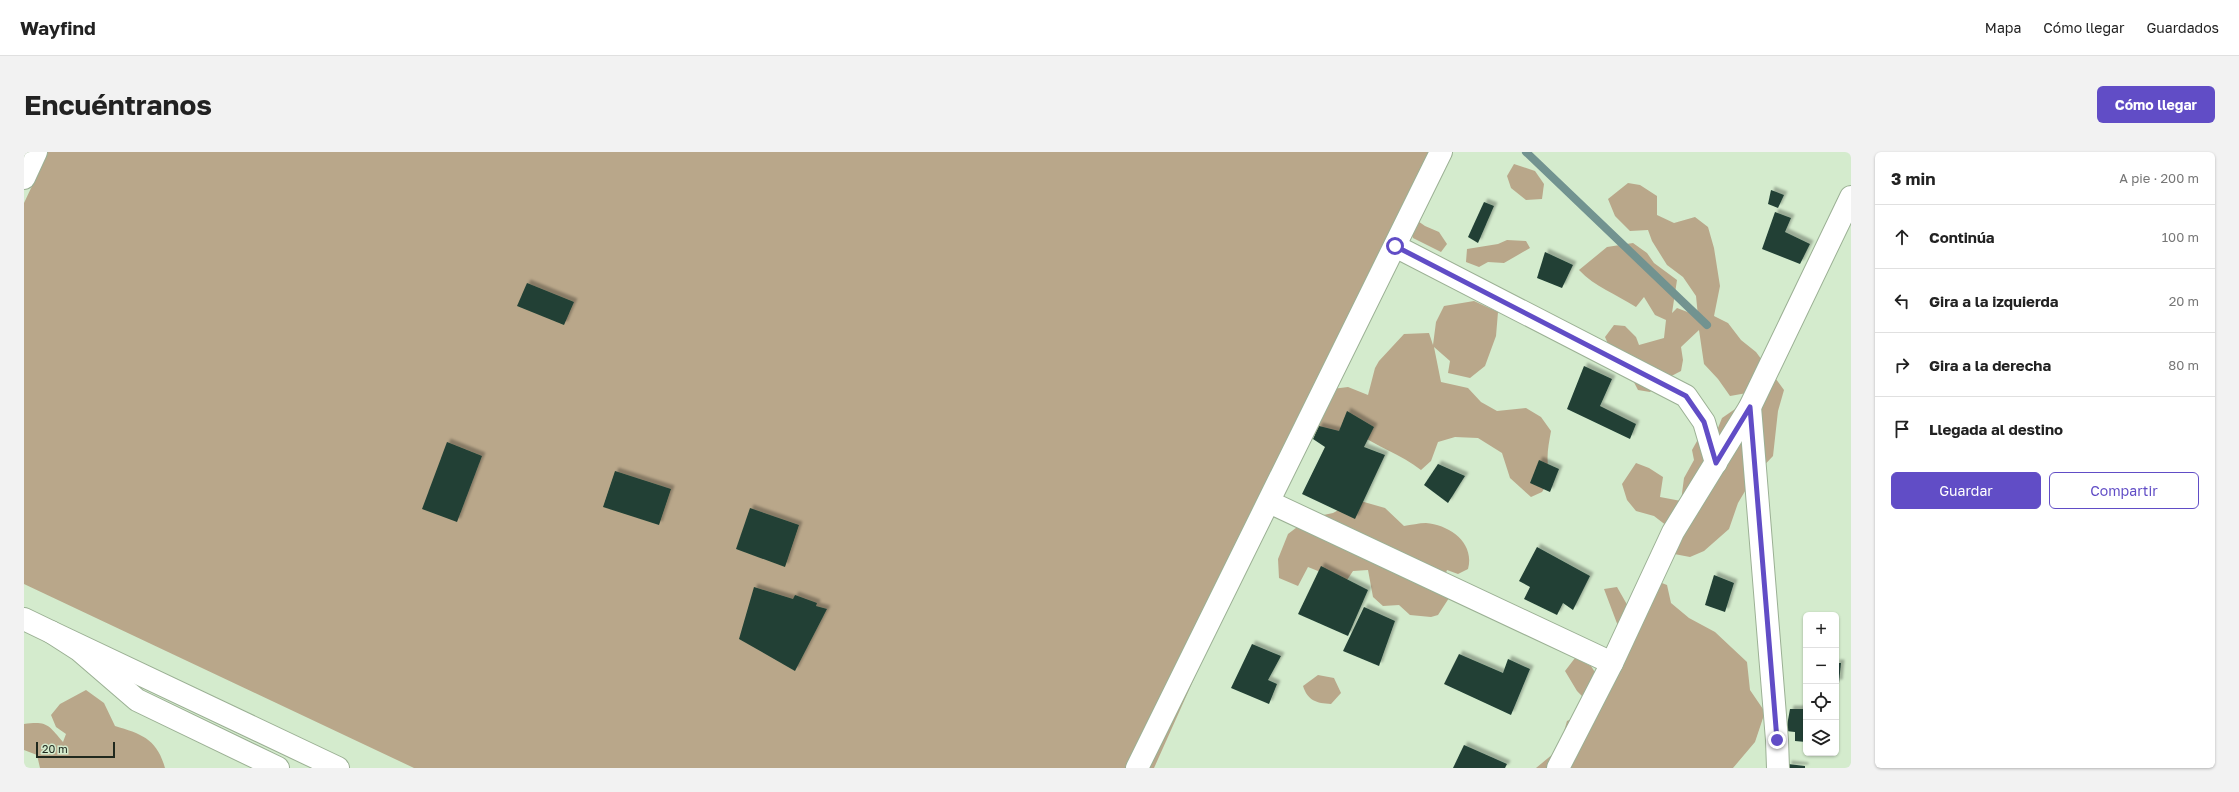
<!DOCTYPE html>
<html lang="es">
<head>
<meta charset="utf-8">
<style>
	:root { --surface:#fff; --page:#f2f2f2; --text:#222; --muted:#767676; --line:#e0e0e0; --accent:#614dc6 }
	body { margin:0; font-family:"Golos Text",sans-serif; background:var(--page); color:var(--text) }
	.controls { position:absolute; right:12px; bottom:12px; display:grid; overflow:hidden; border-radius:6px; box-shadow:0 1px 3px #0004 }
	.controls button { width:36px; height:36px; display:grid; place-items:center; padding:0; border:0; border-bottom:1px solid var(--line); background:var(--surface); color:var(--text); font:20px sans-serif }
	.scale { position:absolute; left:12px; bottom:10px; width:79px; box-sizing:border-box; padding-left:4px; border:2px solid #20291e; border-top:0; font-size:11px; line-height:14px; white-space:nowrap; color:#20291e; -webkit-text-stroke:3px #d4ebcd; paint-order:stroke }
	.stop { position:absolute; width:12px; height:12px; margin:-9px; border:3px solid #614dc6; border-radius:50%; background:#fff }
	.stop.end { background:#614dc6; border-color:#fff; box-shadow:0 1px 4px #0008 }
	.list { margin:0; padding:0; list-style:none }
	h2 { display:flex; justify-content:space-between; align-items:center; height:52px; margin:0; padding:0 16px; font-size:17px }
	h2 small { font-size:13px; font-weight:400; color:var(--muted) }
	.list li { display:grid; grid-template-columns:26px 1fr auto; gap:12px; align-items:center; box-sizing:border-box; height:64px; padding:0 16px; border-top:1px solid var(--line) }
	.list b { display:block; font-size:15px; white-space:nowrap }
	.list em { font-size:13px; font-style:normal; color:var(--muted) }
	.actions { display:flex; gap:8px; padding:12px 16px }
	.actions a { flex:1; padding:9px 0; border:1px solid var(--accent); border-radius:6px; text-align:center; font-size:14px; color:var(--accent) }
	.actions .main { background:var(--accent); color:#fff }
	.icon { flex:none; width:22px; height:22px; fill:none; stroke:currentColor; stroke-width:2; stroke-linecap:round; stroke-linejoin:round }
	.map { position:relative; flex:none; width:1827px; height:616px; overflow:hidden; border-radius:6px }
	header { display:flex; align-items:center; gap:24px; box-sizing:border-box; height:56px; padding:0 20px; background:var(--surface); border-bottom:1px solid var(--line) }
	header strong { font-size:19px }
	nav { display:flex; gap:22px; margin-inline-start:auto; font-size:14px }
	.intro { display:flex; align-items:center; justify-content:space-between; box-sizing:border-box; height:96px; padding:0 24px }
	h1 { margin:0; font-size:28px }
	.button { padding:10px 18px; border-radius:6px; background:var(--accent); color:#fff; font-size:14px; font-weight:700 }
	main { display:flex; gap:24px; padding:0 24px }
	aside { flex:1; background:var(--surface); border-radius:6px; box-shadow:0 1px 3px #0004 }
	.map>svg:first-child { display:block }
	.forest { fill:#b9a78a }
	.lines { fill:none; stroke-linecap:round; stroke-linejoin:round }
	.stream { stroke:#729390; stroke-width:8 }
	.building { fill:#204135; filter:url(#shadow) }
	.minor-casing { stroke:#9bb094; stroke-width:24 }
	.minor { stroke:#fff; stroke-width:22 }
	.route { stroke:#614dc6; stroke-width:5 }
</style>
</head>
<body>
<header>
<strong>Wayfind</strong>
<nav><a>Mapa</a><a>Cómo llegar</a><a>Guardados</a></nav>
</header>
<div class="intro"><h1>Encuéntranos</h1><a class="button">Cómo llegar</a></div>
<main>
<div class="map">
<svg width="1827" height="616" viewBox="0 0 1827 616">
	<defs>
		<filter id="shadow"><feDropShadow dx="3.5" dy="-3.5" stdDeviation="1" flood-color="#0004"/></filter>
	</defs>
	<rect width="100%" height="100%" fill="#d4ebcd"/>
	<g class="forest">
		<path d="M24,0H1407L1308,237L1324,235L1344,243L1351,216L1355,209L1380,182L1405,181L1409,193L1412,170L1420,154L1450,149L1474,160L1472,184L1461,214L1446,226L1424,221L1426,209L1410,195L1417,230L1444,236L1457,250L1473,259L1502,256L1517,265L1527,279C1524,296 1521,309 1527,326L1518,340L1507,345L1486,326L1478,301L1454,286L1431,285L1414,290L1407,309L1397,318C1377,302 1353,295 1332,280L1299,293L1288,280L1291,257L1130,616H390L0,432V51Z"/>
		<polygon points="1490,12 1511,19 1520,32 1518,47 1502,48 1487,36 1483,24"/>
		<path d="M1604,31L1616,33L1633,44V63L1650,71L1671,65L1684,75L1690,96L1696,134L1690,164L1704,171L1717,188L1732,200L1760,238L1754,259L1749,304L1730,324L1714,351L1705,377L1680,399L1666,405L1645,401L1643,374L1630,364L1612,359L1603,348L1598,332L1612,311L1625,316L1639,325L1636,345L1657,349L1660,326L1670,308L1668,298L1677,282L1692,281L1698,266L1714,255L1723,241L1706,244L1694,227L1680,212L1675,178L1657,195L1659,208L1657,219L1636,230L1626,240L1614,238C1605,218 1588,204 1581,185L1590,173L1601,174L1612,185L1615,193L1640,186L1642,168L1631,163L1620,145L1612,155C1592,142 1571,135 1555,118L1583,95L1609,91L1623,101L1630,111L1653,128L1648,161L1653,156L1674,164L1672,144L1659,125L1643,113L1628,89L1624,78L1606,79L1591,64L1584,47Z"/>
		<polygon points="1391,67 1401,74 1415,80 1423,92 1417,100 1389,86 1383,71"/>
		<polygon points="1483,88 1502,89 1506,96 1480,111 1464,110 1455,115 1442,110 1443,97 1474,92"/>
		<path d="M1333,348L1361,356L1380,374C1387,373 1395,371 1402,371C1426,373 1451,391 1444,417L1434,422L1423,418L1419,429L1425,446L1414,463L1407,465L1386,463L1375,453L1359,454L1349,445L1344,418L1329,419L1321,431L1303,429L1294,419L1284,415L1274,434L1255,426L1254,407L1264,382L1285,366L1309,361Z"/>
		<polygon points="1625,426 1643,433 1647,451 1665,466 1691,480 1723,510 1726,538 1741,560 1731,590 1709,616 1512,616 1535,597 1543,569 1554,564 1564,550 1553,539 1541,519 1551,506 1567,514 1574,525 1597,482 1580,437 1593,435 1605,456"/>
		<path d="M1294,523L1310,526L1317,541L1307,552C1292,551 1284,549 1279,534Z"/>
		<path d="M62,538L80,551L91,574C118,582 133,587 141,616H16L13,603L0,598V572C24,569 24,573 39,590L42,582L32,575L27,563L36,552Z"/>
	</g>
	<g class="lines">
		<polyline class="stream" points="1502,0 1683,173"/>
	</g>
	<g class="building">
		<polygon points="1747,38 1760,43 1754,56 1744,52"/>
		<polygon points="1460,50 1470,54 1454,91 1444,85"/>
		<polygon points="1751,60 1767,66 1761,80 1786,92 1776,112 1738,97"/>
		<polygon points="1521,100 1549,113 1538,136 1513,126"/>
		<polygon points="503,131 550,150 540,173 493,154"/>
		<polygon points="1560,214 1588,227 1576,254 1612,272 1606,287 1543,257"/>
		<polygon points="1323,259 1350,275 1340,295 1361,303 1331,367 1278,342 1301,295 1289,287 1295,274 1315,279"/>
		<polygon points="423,290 458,304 433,370 398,357"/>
		<polygon points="1515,308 1535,317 1526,340 1506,331"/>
		<polygon points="1414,312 1441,324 1424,351 1400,333"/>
		<polygon points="591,319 647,337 635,373 579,355"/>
		<polygon points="726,356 775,373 761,415 712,397"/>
		<polygon points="1513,395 1566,424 1549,458 1539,451 1533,463 1500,447 1506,435 1495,429"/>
		<polygon points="1297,414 1344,438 1324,484 1274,462"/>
		<polygon points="1690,423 1710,431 1701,460 1681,453"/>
		<polygon points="730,435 769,447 771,443 793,451 792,454 803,457 771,519 715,487"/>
		<polygon points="1340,455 1371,469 1355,514 1319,499"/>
		<polygon points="1228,492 1257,504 1244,528 1253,532 1245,552 1207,536"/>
		<polygon points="1435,502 1479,521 1484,507 1506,517 1487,563 1420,532"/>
		<polygon points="1812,511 1817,511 1815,531 1812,531"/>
		<polygon points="1766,557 1782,557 1782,590 1771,589 1771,580 1762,579"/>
		<polygon points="1440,593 1483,612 1481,616 1429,616"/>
		<polygon points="1764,612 1781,614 1781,616 1764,616"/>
	</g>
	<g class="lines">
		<g class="minor-casing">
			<g id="minor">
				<polyline points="0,26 12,0"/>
				<polyline points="1371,94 1662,244 1680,270 1692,311"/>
				<polyline points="1726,255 1753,588 1754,616"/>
				<polyline points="1245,350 1588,511"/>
				<polyline points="0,467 27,480 55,498 113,548 254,616"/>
				<polyline points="27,480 314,616"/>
				<polyline points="1113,616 1417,0"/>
				<polyline points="1534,616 1588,511 1649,380 1726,255 1827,45"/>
			</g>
		</g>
		<use href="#minor" class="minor"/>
	</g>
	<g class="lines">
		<polyline class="route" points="1371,94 1662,244 1680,270 1692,311 1726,255 1753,588"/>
	</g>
</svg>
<div class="controls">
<button>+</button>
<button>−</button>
<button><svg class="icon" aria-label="locate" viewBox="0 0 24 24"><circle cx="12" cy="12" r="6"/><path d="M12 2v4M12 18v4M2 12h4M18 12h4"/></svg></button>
<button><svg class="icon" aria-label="layers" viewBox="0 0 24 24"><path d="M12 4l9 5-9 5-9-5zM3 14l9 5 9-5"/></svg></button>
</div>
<div class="scale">20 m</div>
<div class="stop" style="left:1371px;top:94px"></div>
<div class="stop end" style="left:1753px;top:588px"></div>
</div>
<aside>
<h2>3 min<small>A pie · 200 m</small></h2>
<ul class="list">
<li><svg class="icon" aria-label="ahead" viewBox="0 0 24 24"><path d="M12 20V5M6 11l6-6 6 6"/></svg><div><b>Continúa</b></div><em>100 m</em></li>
<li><svg class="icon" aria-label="left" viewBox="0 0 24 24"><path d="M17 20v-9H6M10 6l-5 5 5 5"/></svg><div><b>Gira a la izquierda</b></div><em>20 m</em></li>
<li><svg class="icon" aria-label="right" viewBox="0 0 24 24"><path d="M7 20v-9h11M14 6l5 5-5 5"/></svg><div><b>Gira a la derecha</b></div><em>80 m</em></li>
<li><svg class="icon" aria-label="arrive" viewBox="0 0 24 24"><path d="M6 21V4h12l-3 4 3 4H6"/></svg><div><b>Llegada al destino</b></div></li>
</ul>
<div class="actions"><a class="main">Guardar</a><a>Compartir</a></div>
</aside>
</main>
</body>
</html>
